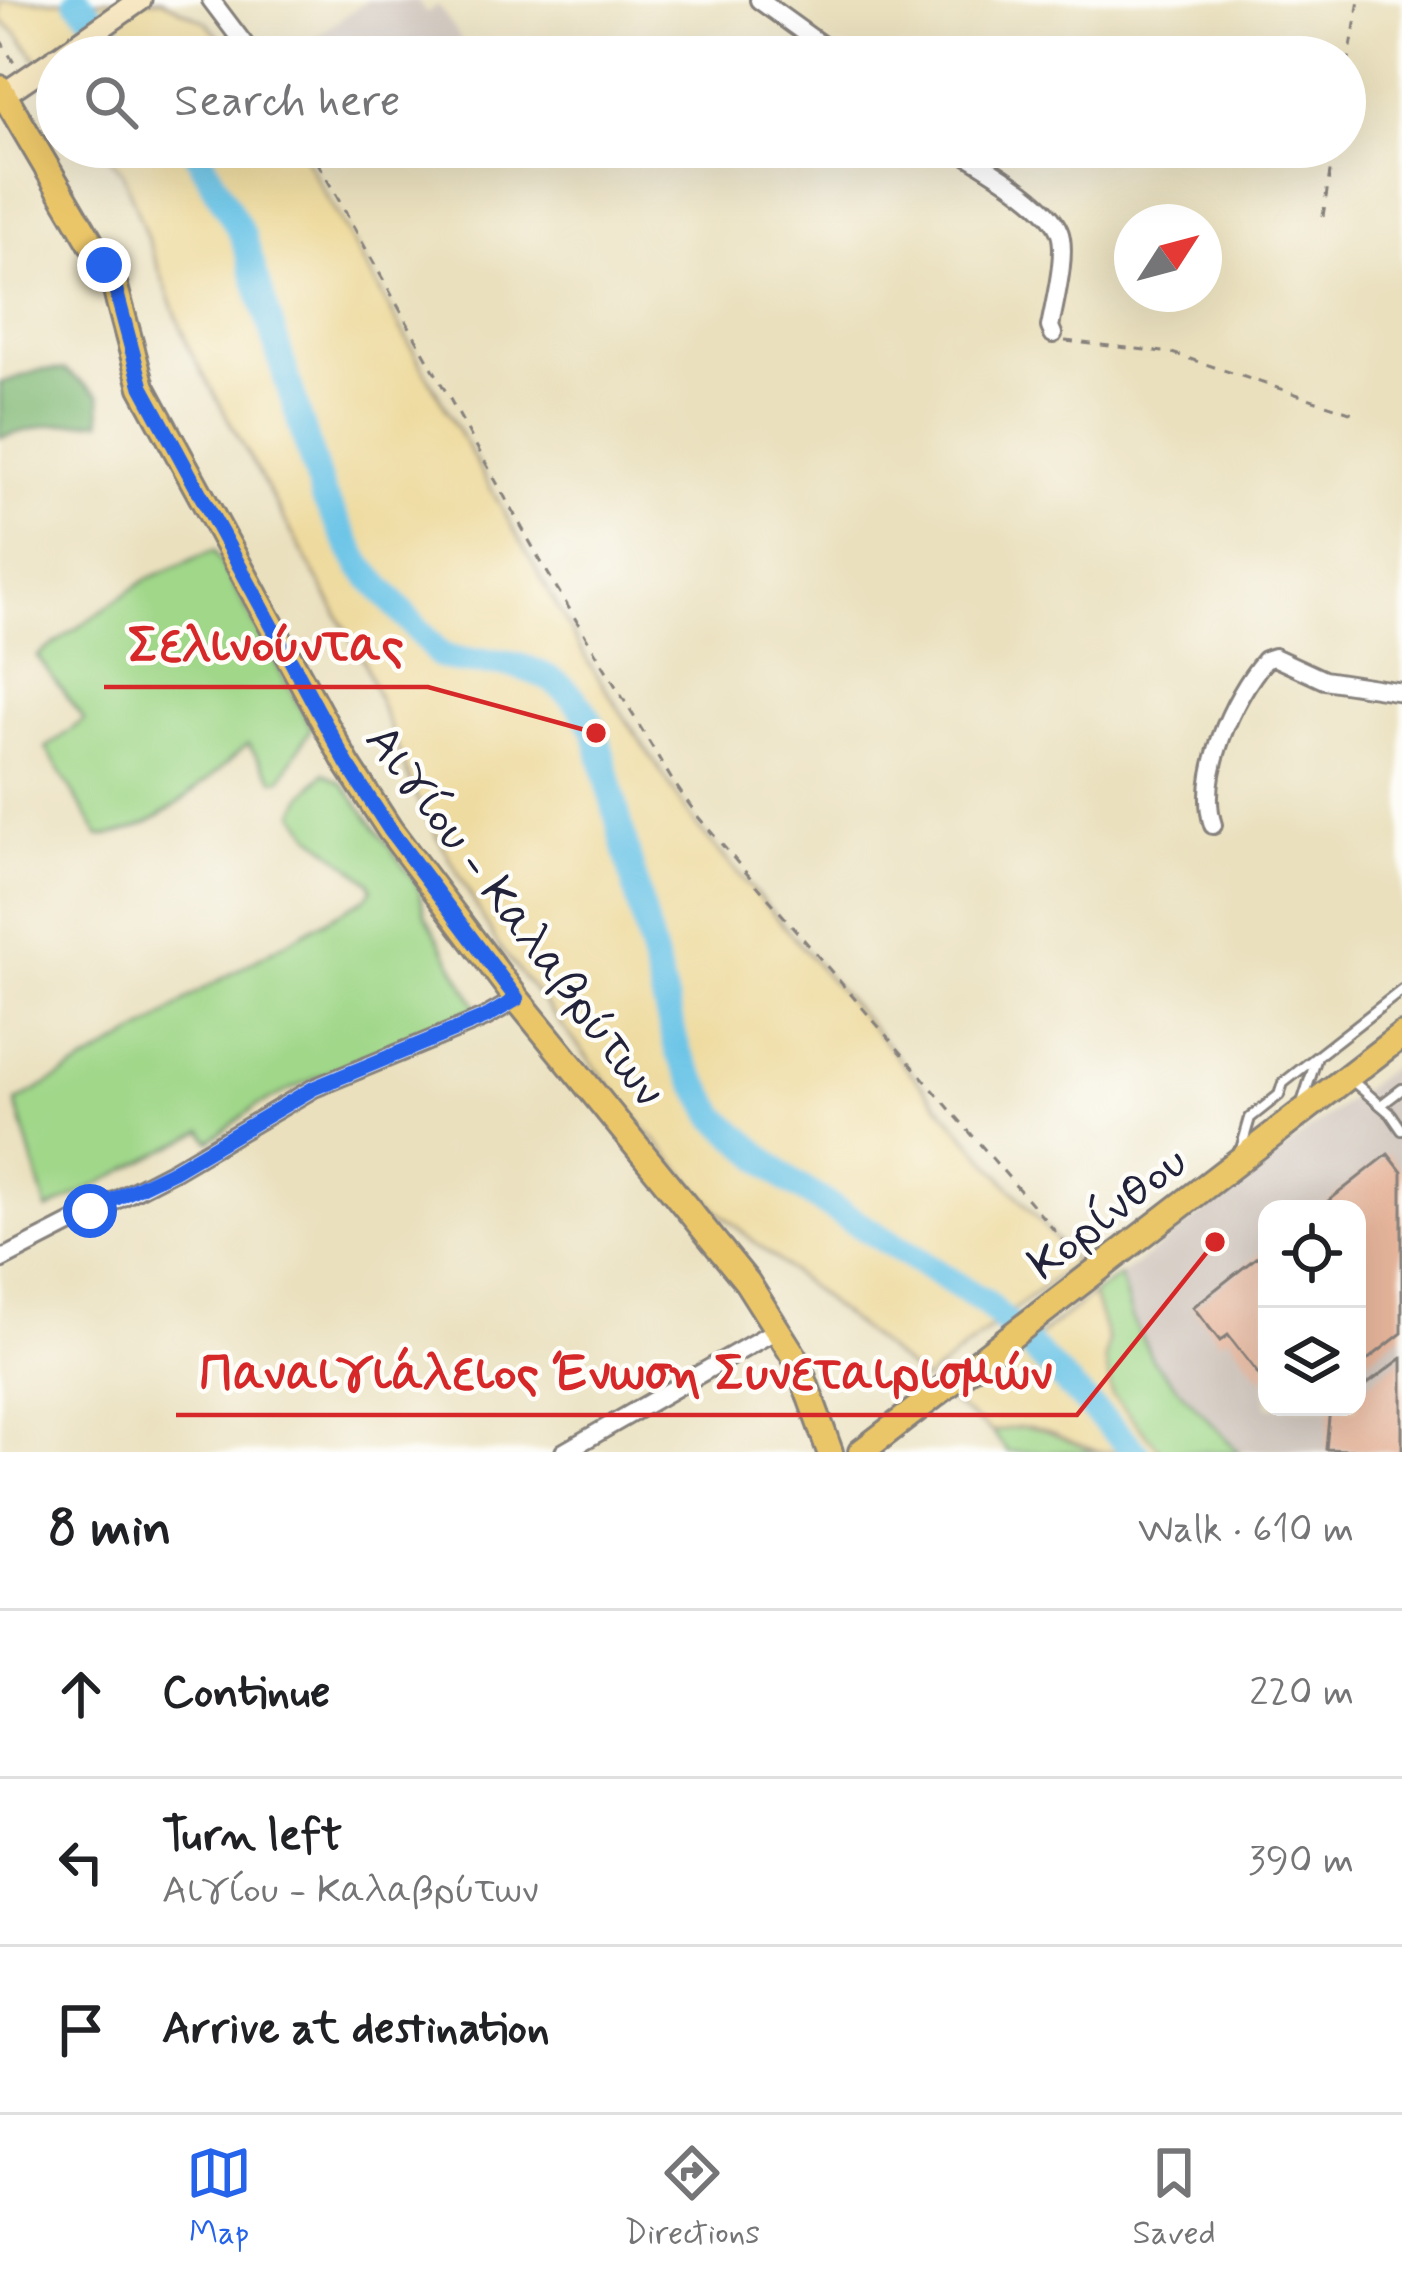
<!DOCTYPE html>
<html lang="en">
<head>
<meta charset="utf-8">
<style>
	:root { --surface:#fff; --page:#f2f2f2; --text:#202124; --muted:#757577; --line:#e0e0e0; --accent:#2563eb }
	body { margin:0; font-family:Mynerve,sans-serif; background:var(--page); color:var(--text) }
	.controls { position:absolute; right:36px; bottom:36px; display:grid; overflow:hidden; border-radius:24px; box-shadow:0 12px 48px #0002 }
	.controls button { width:108px; height:108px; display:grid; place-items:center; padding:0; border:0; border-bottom:3px solid var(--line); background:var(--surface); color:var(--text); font:60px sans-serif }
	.compass { position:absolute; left:1114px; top:204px; width:108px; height:108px; border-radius:50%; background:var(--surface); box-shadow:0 12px 48px #0002; rotate:54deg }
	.stop { position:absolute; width:36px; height:36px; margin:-27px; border:9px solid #2563eb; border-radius:50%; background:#fff }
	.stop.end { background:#2563eb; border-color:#fff; box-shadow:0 3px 12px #0008 }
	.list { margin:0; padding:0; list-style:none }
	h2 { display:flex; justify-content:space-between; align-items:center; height:156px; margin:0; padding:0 48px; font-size:51px }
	h2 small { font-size:39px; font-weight:400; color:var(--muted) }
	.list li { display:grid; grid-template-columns:78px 1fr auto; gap:36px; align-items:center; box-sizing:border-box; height:168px; padding:0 48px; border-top:3px solid var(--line) }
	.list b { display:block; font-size:45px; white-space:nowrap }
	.list p { margin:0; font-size:39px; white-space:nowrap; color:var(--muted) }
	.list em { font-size:39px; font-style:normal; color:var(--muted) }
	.icon { flex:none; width:66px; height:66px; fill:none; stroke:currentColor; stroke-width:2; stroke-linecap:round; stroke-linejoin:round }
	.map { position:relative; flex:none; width:1402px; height:1452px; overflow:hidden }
	.search { position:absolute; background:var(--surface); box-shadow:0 12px 48px #0002; left:36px; right:36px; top:36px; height:132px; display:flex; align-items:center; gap:30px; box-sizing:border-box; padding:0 42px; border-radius:66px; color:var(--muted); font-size:45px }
	.sheet { height:660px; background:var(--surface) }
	nav { display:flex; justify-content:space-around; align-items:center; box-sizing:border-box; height:168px; border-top:3px solid var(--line); background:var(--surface); font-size:33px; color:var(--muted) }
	nav a { display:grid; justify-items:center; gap:6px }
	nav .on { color:var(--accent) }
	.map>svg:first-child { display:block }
	.industrial { fill:#cdc2b9; fill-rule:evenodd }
	.green { fill:#a0d789; stroke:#617c62; stroke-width:3 }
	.forest { fill:#80b875; stroke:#516d58; stroke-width:3 }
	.sand { fill:#eeda9e; stroke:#887e6c; stroke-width:3 }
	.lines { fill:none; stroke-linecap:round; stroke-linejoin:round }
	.river { stroke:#6ac4e7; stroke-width:27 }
	.building { fill:#e6b59b }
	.service-casing { stroke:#86817c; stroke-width:14 }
	.minor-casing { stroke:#86817c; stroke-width:22 }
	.secondary-casing { stroke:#86817c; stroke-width:27 }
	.primary-casing { stroke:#86817c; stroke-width:30 }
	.path { stroke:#86817c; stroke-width:3; stroke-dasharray:9 9; stroke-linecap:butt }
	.service { stroke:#fff; stroke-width:8 }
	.minor { stroke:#fff; stroke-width:16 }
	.secondary { stroke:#f7e8c3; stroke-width:21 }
	.primary { stroke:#ebc669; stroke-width:24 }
	.route { stroke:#2563eb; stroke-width:15 }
	.labels { text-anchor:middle; stroke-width:9; stroke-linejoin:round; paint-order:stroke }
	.street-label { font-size:48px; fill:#22223b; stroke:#fdfcf7 }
	.leader { fill:none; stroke:#d62828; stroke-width:4.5 }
	.callout-dot { fill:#d62828; stroke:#fdfcf7; stroke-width:4.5 }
	.callout-label { font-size:51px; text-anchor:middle; font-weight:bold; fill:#d62828; stroke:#fdfcf7; stroke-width:9; stroke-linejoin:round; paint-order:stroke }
</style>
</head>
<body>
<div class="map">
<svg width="1402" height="1452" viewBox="0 0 1402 1452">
	<rect width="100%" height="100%" fill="#fdfcf7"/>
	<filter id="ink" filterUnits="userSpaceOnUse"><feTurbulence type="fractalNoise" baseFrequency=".00833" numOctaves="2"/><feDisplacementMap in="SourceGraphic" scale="24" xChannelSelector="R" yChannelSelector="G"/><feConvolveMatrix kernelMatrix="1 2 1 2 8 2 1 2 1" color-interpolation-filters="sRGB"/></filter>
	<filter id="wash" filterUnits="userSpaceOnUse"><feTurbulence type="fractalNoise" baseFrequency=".004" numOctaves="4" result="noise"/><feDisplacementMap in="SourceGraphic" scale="48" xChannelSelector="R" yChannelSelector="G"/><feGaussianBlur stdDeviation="2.7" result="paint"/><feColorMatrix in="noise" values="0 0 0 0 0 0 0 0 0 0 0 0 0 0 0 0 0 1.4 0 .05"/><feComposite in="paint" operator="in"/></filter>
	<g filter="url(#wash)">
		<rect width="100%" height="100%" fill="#eae0be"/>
		<g class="industrial">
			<polygon points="367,0 417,0 426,13 438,5 473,57 289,57"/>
			<path d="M1402,1059V1452H1239L1153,1361L1132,1318L1120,1276ZM1267,1209H1357V1407H1267Z"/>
		</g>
		<g class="green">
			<path d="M214,550L311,728L281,779L274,780L248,744C207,779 156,834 99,836L46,748L84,720L37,656L147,579Z"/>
			<polygon points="324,773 343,784 418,886 425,915 477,1007 304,1083 255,1107 210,1141 203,1131 47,1210 16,1102 155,1023 193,995 367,897 372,890 370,882 312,836 295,813 303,796"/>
			<polygon points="1120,1276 1132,1318 1153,1361 1239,1452 1162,1452 1112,1395 1105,1359 1108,1341 1093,1294"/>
			<polygon points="1017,1426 1038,1427 1103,1452 1008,1452 992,1432"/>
		</g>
		<polygon class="forest" points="41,370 65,370 100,396 101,421 50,425 0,437 0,383"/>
		<g class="sand">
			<polygon points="0,0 162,0 206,22 237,57 57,57 57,87 16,32 0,20"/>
			<polygon points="102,147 299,147 590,665 697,826 1075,1262 924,1381 722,1215 639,1122 499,947 418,801 364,662 189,349 123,174"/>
			<path d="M1093,1294L1108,1341L1105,1359L1112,1395L1162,1452C1144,1452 1122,1452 1104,1452C1055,1443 1052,1418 992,1432L952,1403Z"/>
		</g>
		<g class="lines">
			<g class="river">
				<polyline points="77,0 132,57"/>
				<path d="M194,147L243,236L323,496L360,565L440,655C462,665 484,660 508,664C551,672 578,694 596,733L678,1052L717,1118L789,1181L986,1303L1136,1452"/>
			</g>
		</g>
		<g id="blocks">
			<g class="building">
				<polygon points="1388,1154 1402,1172 1402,1333 1357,1368 1357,1209 1318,1209"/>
				<polygon points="1267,1249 1267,1376 1262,1379 1228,1335 1220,1341 1193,1307"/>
				<polygon points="1402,1358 1402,1452 1326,1449 1330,1407 1357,1407 1357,1392"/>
			</g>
		</g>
	</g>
	<g filter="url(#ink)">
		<use href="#blocks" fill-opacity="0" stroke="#86817c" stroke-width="3"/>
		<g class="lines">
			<g class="service-casing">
				<g id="service">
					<polyline points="1349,1078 1391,1114 1402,1130"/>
					<polyline points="1303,1100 1317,1057"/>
					<polyline points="1381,1105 1402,1089"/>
					<polyline points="1241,1149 1250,1118 1279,1095 1283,1083 1402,990"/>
				</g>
			</g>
			<g class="minor-casing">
				<g id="minor">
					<polyline points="211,0 254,57"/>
					<polyline points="759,0 838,57"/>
					<path d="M954,147C983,166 1046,200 1059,231C1068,251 1054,305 1050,327L1053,334"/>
					<path d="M1213,825C1197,776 1233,697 1265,660L1274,657L1324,680L1402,692"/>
					<polyline points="0,1260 173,1171 314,1088 486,1017 517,999"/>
					<polyline points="564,1452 778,1329"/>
				</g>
			</g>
			<g class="secondary-casing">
				<g id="secondary">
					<polyline points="59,57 140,0"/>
					<polyline points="4,94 57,58"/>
				</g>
			</g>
			<g class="primary-casing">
				<g id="primary">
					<polyline points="0,88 104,265 115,287 142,387 347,764 390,830 517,999 747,1282 797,1361 830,1452"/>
					<polyline points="861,1452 1402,1035"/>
				</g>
			</g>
			<g class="path">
				<polyline points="0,39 14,63"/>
				<polyline points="1345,83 1359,0"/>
				<polyline points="309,147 540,560 672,780 699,818 1072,1251"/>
				<polyline points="1323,216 1334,147"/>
				<polyline points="1065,341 1172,353 1356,414"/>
			</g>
			<use href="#service" class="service"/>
			<use href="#minor" class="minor"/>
			<use href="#secondary" class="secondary"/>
			<use href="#primary" class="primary"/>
		</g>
	</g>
	<g class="lines" filter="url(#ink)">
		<polyline class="route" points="90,1211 173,1171 314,1088 486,1017 517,999 390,830 347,764 142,387 115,287 104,265"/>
	</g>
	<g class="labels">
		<g class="street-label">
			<text transform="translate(517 914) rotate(53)" y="17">Αιγίου - Καλαβρύτων</text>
			<text transform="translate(1106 1211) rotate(-38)" y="17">Κορίνθου</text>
		</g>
	</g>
	<path class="leader" d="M596 733L428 687H104M1215 1242L1077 1415H176"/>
	<g class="callout-dot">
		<circle cx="596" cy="733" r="12"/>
		<circle cx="1215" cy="1242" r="12"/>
	</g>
	<g class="callout-label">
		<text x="266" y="661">Σελινούντας</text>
		<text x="626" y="1389">Παναιγιάλειος Ένωση Συνεταιρισμών</text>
	</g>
</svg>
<div class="controls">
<button><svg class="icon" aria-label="locate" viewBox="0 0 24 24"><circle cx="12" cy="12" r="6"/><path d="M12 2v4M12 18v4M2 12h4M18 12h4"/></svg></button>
<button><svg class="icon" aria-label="layers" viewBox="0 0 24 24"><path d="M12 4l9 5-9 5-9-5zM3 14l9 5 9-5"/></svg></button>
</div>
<svg class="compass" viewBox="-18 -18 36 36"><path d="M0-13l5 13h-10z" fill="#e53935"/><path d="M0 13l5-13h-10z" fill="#757577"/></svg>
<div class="stop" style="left:90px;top:1211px"></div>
<div class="stop end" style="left:104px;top:265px"></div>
<div class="search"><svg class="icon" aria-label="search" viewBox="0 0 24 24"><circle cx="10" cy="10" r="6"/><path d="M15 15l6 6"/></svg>Search here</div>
</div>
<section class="sheet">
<h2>8 min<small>Walk · 610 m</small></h2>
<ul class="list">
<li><svg class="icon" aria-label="ahead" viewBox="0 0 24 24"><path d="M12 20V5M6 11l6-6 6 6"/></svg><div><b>Continue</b></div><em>220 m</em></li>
<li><svg class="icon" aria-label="left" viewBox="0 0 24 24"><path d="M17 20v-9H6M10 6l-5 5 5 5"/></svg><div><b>Turn left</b><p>Αιγίου - Καλαβρύτων</p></div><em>390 m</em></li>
<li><svg class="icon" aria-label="arrive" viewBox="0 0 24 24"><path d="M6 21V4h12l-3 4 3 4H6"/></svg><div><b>Arrive at destination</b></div></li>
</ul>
</section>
<nav>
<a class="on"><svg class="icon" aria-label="map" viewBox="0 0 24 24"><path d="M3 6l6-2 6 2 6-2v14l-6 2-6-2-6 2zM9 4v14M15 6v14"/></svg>Map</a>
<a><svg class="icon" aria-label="directions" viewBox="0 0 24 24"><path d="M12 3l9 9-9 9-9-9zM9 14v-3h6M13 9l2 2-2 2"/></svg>Directions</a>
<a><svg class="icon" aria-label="saved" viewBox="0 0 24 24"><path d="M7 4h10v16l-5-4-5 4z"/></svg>Saved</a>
</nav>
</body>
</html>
